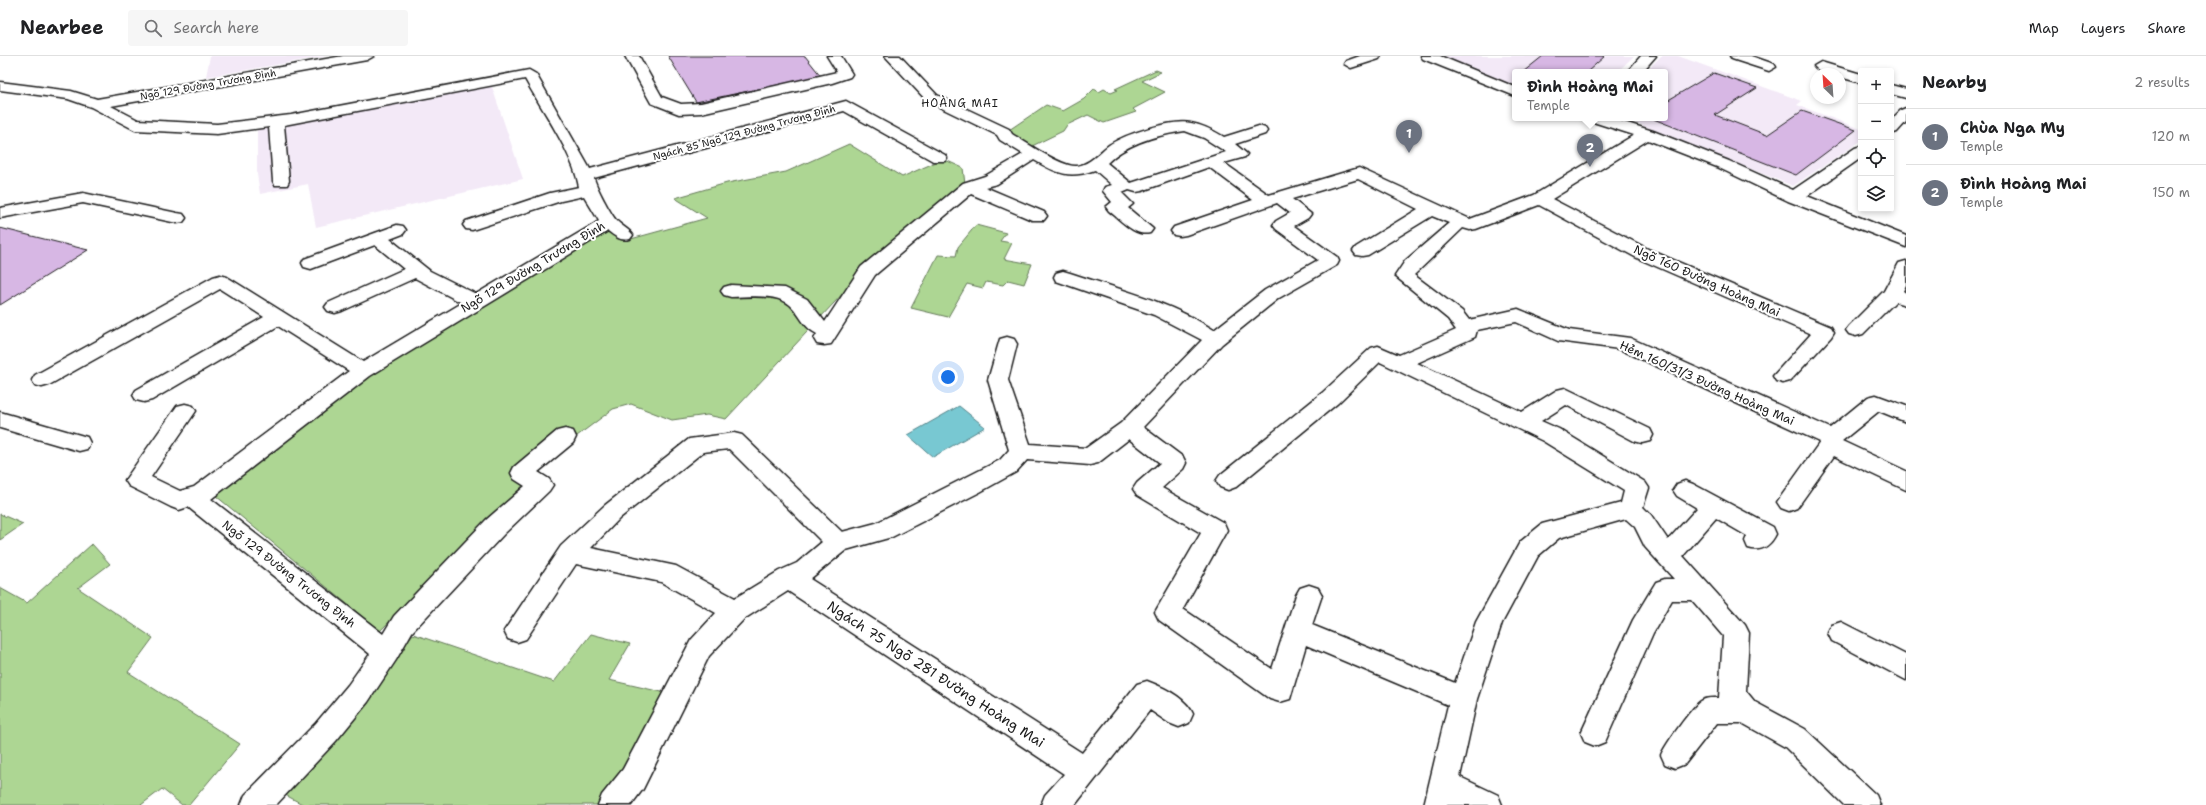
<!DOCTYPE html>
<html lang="en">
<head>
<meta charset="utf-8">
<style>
	:root { --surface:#fff; --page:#f6f6f6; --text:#202124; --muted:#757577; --line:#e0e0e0; --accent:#0b8043 }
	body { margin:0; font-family:"Shantell Sans",sans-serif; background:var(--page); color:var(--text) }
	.controls { position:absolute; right:12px; top:12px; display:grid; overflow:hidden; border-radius:4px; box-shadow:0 2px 6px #0003 }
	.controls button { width:36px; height:36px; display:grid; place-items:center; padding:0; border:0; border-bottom:1px solid var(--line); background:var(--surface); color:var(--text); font:20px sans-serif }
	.compass { position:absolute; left:1810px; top:12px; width:36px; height:36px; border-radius:50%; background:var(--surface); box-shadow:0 2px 6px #0003; rotate:335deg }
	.you { position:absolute; left:948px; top:321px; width:14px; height:14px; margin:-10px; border:3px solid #fff; border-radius:50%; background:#1a73e8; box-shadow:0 0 0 6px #1a73e833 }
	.badge { display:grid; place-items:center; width:26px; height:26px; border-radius:50%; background:var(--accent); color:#fff; font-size:13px; font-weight:700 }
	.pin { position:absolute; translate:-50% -33px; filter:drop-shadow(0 1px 2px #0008) }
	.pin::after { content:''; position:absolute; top:21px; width:14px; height:12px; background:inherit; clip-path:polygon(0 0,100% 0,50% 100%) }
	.popup { position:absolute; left:1512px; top:13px; width:156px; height:52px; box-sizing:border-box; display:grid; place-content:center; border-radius:4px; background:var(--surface); filter:drop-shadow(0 1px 3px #0005); font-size:13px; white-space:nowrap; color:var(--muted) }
	.popup b { font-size:15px; color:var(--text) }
	.popup::after { content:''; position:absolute; left:50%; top:100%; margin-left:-8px; border:8px solid transparent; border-top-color:var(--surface) }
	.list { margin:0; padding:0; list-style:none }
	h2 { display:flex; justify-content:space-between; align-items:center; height:52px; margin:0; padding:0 16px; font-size:17px }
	h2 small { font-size:13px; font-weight:400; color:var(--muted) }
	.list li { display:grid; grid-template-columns:26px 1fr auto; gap:12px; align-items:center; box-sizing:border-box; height:56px; padding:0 16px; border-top:1px solid var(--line) }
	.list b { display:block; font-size:15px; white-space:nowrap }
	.list p { margin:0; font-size:13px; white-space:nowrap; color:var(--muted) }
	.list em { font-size:13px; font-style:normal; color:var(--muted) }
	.icon { flex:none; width:22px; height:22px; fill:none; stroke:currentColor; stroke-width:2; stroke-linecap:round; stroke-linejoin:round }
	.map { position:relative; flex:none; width:1906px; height:749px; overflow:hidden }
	header { display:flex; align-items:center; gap:24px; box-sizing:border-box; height:56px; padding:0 20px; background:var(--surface); border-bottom:1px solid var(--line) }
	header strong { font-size:19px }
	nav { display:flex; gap:22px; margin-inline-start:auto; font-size:14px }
	.search { width:280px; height:36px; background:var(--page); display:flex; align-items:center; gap:10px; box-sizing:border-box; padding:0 14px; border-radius:4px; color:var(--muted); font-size:15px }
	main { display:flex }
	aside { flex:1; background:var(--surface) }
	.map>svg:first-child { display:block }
	.built { fill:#f3e9f7 }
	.green { fill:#add693; stroke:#647958 }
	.water { fill:#78c8d2; stroke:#538389 }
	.building { fill:#d7b7e4; stroke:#1c1c1c }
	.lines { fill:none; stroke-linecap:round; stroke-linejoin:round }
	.minor-casing { stroke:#1c1c1c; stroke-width:3 }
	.minor { fill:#fff; fill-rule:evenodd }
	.labels { text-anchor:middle; stroke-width:4; stroke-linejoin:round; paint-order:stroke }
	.far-street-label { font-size:10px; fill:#1c1c1c; stroke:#fff }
	.far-neighbourhood-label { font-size:11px; letter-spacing:1px; fill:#1c1c1c; stroke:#fff }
	.street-label { font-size:12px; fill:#1c1c1c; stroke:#fff }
	.near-street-label { font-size:14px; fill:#1c1c1c; stroke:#fff }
</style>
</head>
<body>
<header>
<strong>Nearbee</strong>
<div class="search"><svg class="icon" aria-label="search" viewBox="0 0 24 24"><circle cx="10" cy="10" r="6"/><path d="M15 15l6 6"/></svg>Search here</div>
<nav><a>Map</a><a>Layers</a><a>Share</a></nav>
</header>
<main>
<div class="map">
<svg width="1906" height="749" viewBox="0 0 1906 749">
	<rect width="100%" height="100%" fill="#fff"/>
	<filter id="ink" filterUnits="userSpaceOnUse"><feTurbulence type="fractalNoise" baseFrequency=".025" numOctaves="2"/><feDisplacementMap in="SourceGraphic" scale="8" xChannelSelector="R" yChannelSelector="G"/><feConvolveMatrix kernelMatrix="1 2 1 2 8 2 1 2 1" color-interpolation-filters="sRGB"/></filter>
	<g filter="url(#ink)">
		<g class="built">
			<polygon points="210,0 328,0 206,21"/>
			<polygon points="1431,0 1634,0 1617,16 1515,16 1515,31"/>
			<polygon points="1661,0 1678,0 1802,45 1797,49 1861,73 1861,85 1793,130 1624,62 1665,62 1665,16 1645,16"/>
			<polygon points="490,25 523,123 316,171 308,128 260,138 257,118 257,68"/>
		</g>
		<g class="green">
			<polygon points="1156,14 1161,16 1142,25 1165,36 1133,53 1136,56 1104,67 1088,59 1067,69 1063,75 1030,91 1009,79 1009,74 1046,49 1063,55 1084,43 1094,33 1099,36 1104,33 1111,37 1118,34 1115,33"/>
			<polygon points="849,88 902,121 943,103 963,112 965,128 906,173 847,233 726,363 707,359 672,364 631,348 613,353 557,395 380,575 216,440 368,319 610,174 631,183 707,162 675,142 727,127 786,116"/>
			<polygon points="976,169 1006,177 1000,185 1012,187 1004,203 1032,208 1024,228 1008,224 1003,229 986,226 983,232 967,228 948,261 911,252 938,199 956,200 958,191"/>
			<polygon points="0,458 23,468 0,484"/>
			<polygon points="92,488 110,508 78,532 153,582 128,616 240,688 189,749 182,749 162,733 141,749 0,749 0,532 27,547"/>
			<polygon points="413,578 554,626 591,578 630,588 609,624 675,639 606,749 304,749 278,735 360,643"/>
		</g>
		<polygon class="water" points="959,350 985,371 933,401 908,379"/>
		<g class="building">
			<polygon points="668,0 805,0 821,20 696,46"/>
			<polygon points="1543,0 1605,0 1587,16 1523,16"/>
			<polygon points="1714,17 1757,32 1715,59 1767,79 1802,55 1856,74 1796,119 1651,62 1665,62 1665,46"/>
			<polygon points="0,172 88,194 0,249"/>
		</g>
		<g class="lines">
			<g class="minor-casing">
				<g id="minor">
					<path d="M343,0H374L367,4L111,50L138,64L217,68L291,59L529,14L536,18L590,113L846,45L945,99L947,102L945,105H933L844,55L594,122C596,130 610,157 616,164C621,170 629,173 633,179L630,183C620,185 616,181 608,175L370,320L211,443L383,578L394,560L486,464L525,430L514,423L511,417L514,411L557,375L565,373L573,375L576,381L573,387L538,416L549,423L553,429L549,435L504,478L412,576L396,604L368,646L336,685L276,749H241L245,739L316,667L348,629L370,598L188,451L179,454L171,451L129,430L125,424L177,350L185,348L193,350L196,355L151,421L180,435L194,431L349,315L278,270L152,344L144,346L136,344L133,339L136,334L264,261L220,233L49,329L42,331L35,329L32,324L35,319L213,221L220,219L227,221L363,306L462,247L415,222L342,255L335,257L328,255L325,251L328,247L404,213L375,189L311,213L304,211L302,207L304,203L397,169L403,170L406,174L403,178L390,183L430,215L476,238L599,165L584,140L561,145L472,174L466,173L463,169L466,165L550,137L579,131C573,97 542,54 525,23L284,69L289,125L287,129H275L273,125L269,71L217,78L135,74L91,51L68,43L0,34V26L71,35L97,43Z"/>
					<polygon points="625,0 639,0 662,41 681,48 701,47 837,16 827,0 841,0 852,18 850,21 832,27 701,57 679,58 651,47"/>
					<path d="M885,0H900L937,39L1009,73L1012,78C1025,86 1063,112 1077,110C1091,108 1098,97 1109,89C1125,78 1172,63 1191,67C1203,69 1214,75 1224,81L1259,70L1265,72L1267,75L1265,78L1235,88L1247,98L1245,101L1224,107L1269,139L1359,112L1470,163L1534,139L1634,79L1590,65L1587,62H1611L1653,75L1729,105L1793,134L1855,92L1861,90V102L1807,140L1906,180V191L1788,145L1717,111L1648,84L1552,143L1650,194L1831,271L1834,276L1831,281L1790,325L1783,327L1776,325L1773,320L1811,278L1637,202L1539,149L1476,173L1470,174L1463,172L1414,219L1462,255L1469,264L1518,253L1569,274L1630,282L1830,372L1868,341L1876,339L1906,350V366L1879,355L1842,385L1906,415V434L1834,400L1797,452L1789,455L1781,452L1777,446L1820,386L1619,293L1558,285L1516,266L1477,274L1475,281L1417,307L1522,356L1557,334L1565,332L1650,373L1653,379L1650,385L1642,387L1634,385L1566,349L1541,365L1559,373L1645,426L1649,432L1643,451L1651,459L1668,484L1697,452L1677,440L1673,434L1677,428L1685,425L1693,428L1773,471L1776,478C1770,490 1762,496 1748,492L1745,485L1747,480L1716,462L1683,500L1745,569L1749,577L1746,635L1755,646L1805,673L1876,739L1880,749H1844L1785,691L1742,667H1717L1685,708L1675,712L1665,708L1661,699C1665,689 1693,650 1701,645C1707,641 1713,642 1719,642L1723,580L1692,544H1672L1653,577L1605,686L1595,690L1585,686L1581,677L1633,564L1656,526L1665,523H1674L1645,491L1635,471L1626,463L1559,482L1538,500L1502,567L1477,643L1460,721L1498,739L1502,749H1424L1448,649L1306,589L1290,643L1280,646L1270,643L1159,564L1155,556L1201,477L1137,439L1133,433L1137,427L1160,407L1129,383L1098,407L1090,409L1027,404L1016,416L980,436L892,481L846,494L810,523L1082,697L1137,628L1147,625C1163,631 1186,642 1193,658L1189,667L1179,671L1169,667L1150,654L1075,749H1041L1045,739L1064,718L788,535L744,563L709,600L643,733L631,749H598L602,739L623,713L691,584L716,557L661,526L576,508L526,583L517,586L508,583L504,575L561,490L604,450L689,383L734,377L742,379L842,476L876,467L1000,404L1009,394L988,324L1000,283L1007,281L1014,283L1017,288L1008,324L1030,388L1086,392L1121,367L1202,284L1154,259L1056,225L1054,221L1056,217L1063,215L1070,217C1119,233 1170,246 1214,274L1265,234L1318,204L1276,173L1273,169L1276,165L1290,157L1277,147L1186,179L1180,180L1174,179L1171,175L1174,171L1253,144L1209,111L1142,135L1136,136L1129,134L1122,137L1133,148L1128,152L1153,173L1150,177C1135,181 1121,164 1109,155L1106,151L1112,146L1103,135L1105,131L1112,129L1095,114C1069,123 1058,118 1034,104L997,128L985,131L1044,156L1047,160L1044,164H1032L971,138L875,219L831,288L824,289L817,288L814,283L817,278C805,272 802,263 794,253C781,236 750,241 731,241L724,239L721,235L724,231L731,229L785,232L807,243L825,266L861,211L963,127L985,120L1023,98L1000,84L997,79L927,45ZM1185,75L1204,82L1226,96L1131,127L1107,107C1127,87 1157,79 1185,75ZM1358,123L1418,153L1356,191L1353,195L1356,199L1362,200L1368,199L1432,160L1449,167L1405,205L1395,220L1448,263L1456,274L1399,299L1378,290L1371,292L1322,337L1220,419L1216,425L1220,431L1228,434L1236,431L1338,347L1380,306L1543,385L1624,435L1621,447L1542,468L1520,486L1476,566L1455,627L1312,569L1322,539L1318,532L1309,529L1300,532L1296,539L1272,613L1183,553L1227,474L1224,467L1162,432L1183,413L1186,407L1183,401L1143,371L1222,288L1279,242L1337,209L1339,205L1337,201L1294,170L1308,162L1311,158L1292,143ZM729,393L822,486L797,507L779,515L735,542L676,510L591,492L620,462L703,396Z"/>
					<polygon points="1360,0 1381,0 1379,3 1351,12 1344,8 1346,5"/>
					<polygon points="1421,0 1440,0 1515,31 1515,40 1423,3"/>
					<polygon points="1641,0 1656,0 1642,16 1627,16"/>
					<polygon points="1730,0 1751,0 1774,8 1776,11 1769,15 1732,3"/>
					<path d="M1821,6L1861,18V27L1840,21V18C1832,18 1819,17 1814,10Z"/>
					<polygon points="1891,29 1906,33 1906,42 1891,38"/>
					<polygon points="1906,52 1906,66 1897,76 1891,78 1891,64 1901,54"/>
					<polygon points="83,137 177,157 183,158 186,162 183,166 177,167 83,147 0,162 0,152"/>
					<polygon points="1906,205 1906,229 1903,235 1906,237 1906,249 1895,246 1863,278 1856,280 1849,278 1846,274 1849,270 1884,235 1899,207"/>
					<polygon points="0,356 87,381 90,387 87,393 79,395 0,372"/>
					<polygon points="1841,566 1906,599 1906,624 1832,585 1828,577 1832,569"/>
				</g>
			</g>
			<use href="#minor" class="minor"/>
		</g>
	</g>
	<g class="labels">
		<g class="far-street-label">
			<text transform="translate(208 28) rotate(-10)" y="4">Ngõ 129 Đường Trương Định</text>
			<text transform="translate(744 76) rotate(-15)" y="4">Ngách 85 Ngõ 129 Đường Trương Định</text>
		</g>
		<g class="far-neighbourhood-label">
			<text x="960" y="51">HOÀNG MAI</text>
		</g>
		<g class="street-label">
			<text transform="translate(533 211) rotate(-31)" y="4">Ngõ 129 Đường Trương Định</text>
			<text transform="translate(1707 225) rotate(24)" y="4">Ngõ 160 Đường Hoàng Mai</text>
			<text transform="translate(1707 327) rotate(24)" y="4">Hẻm 160/31/3 Đường Hoàng Mai</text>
			<text transform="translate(289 518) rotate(38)" y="4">Ngõ 129 Đường Trương Định</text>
		</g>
		<g class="near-street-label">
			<text transform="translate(936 618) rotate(33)" y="5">Ngách 75 Ngõ 281 Đường Hoàng Mai</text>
		</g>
	</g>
</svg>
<div class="controls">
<button>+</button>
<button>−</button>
<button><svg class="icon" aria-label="locate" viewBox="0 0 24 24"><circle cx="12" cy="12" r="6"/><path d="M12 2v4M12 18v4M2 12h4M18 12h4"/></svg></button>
<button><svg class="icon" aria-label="layers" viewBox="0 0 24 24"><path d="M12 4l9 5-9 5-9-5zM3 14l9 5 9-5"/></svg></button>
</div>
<svg class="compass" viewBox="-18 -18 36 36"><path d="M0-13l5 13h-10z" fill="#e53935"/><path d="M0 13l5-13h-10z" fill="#757577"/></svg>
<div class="you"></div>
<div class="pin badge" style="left:1409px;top:97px;background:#6b7280">1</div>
<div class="pin badge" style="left:1590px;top:111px;background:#6b7280">2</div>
<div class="popup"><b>Đình Hoàng Mai</b>Temple</div>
</div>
<aside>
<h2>Nearby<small>2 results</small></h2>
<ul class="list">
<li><span class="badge" style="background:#6b7280">1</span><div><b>Chùa Nga My</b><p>Temple</p></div><em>120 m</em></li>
<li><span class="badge" style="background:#6b7280">2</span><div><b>Đình Hoàng Mai</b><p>Temple</p></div><em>150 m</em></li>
</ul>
</aside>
</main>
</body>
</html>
